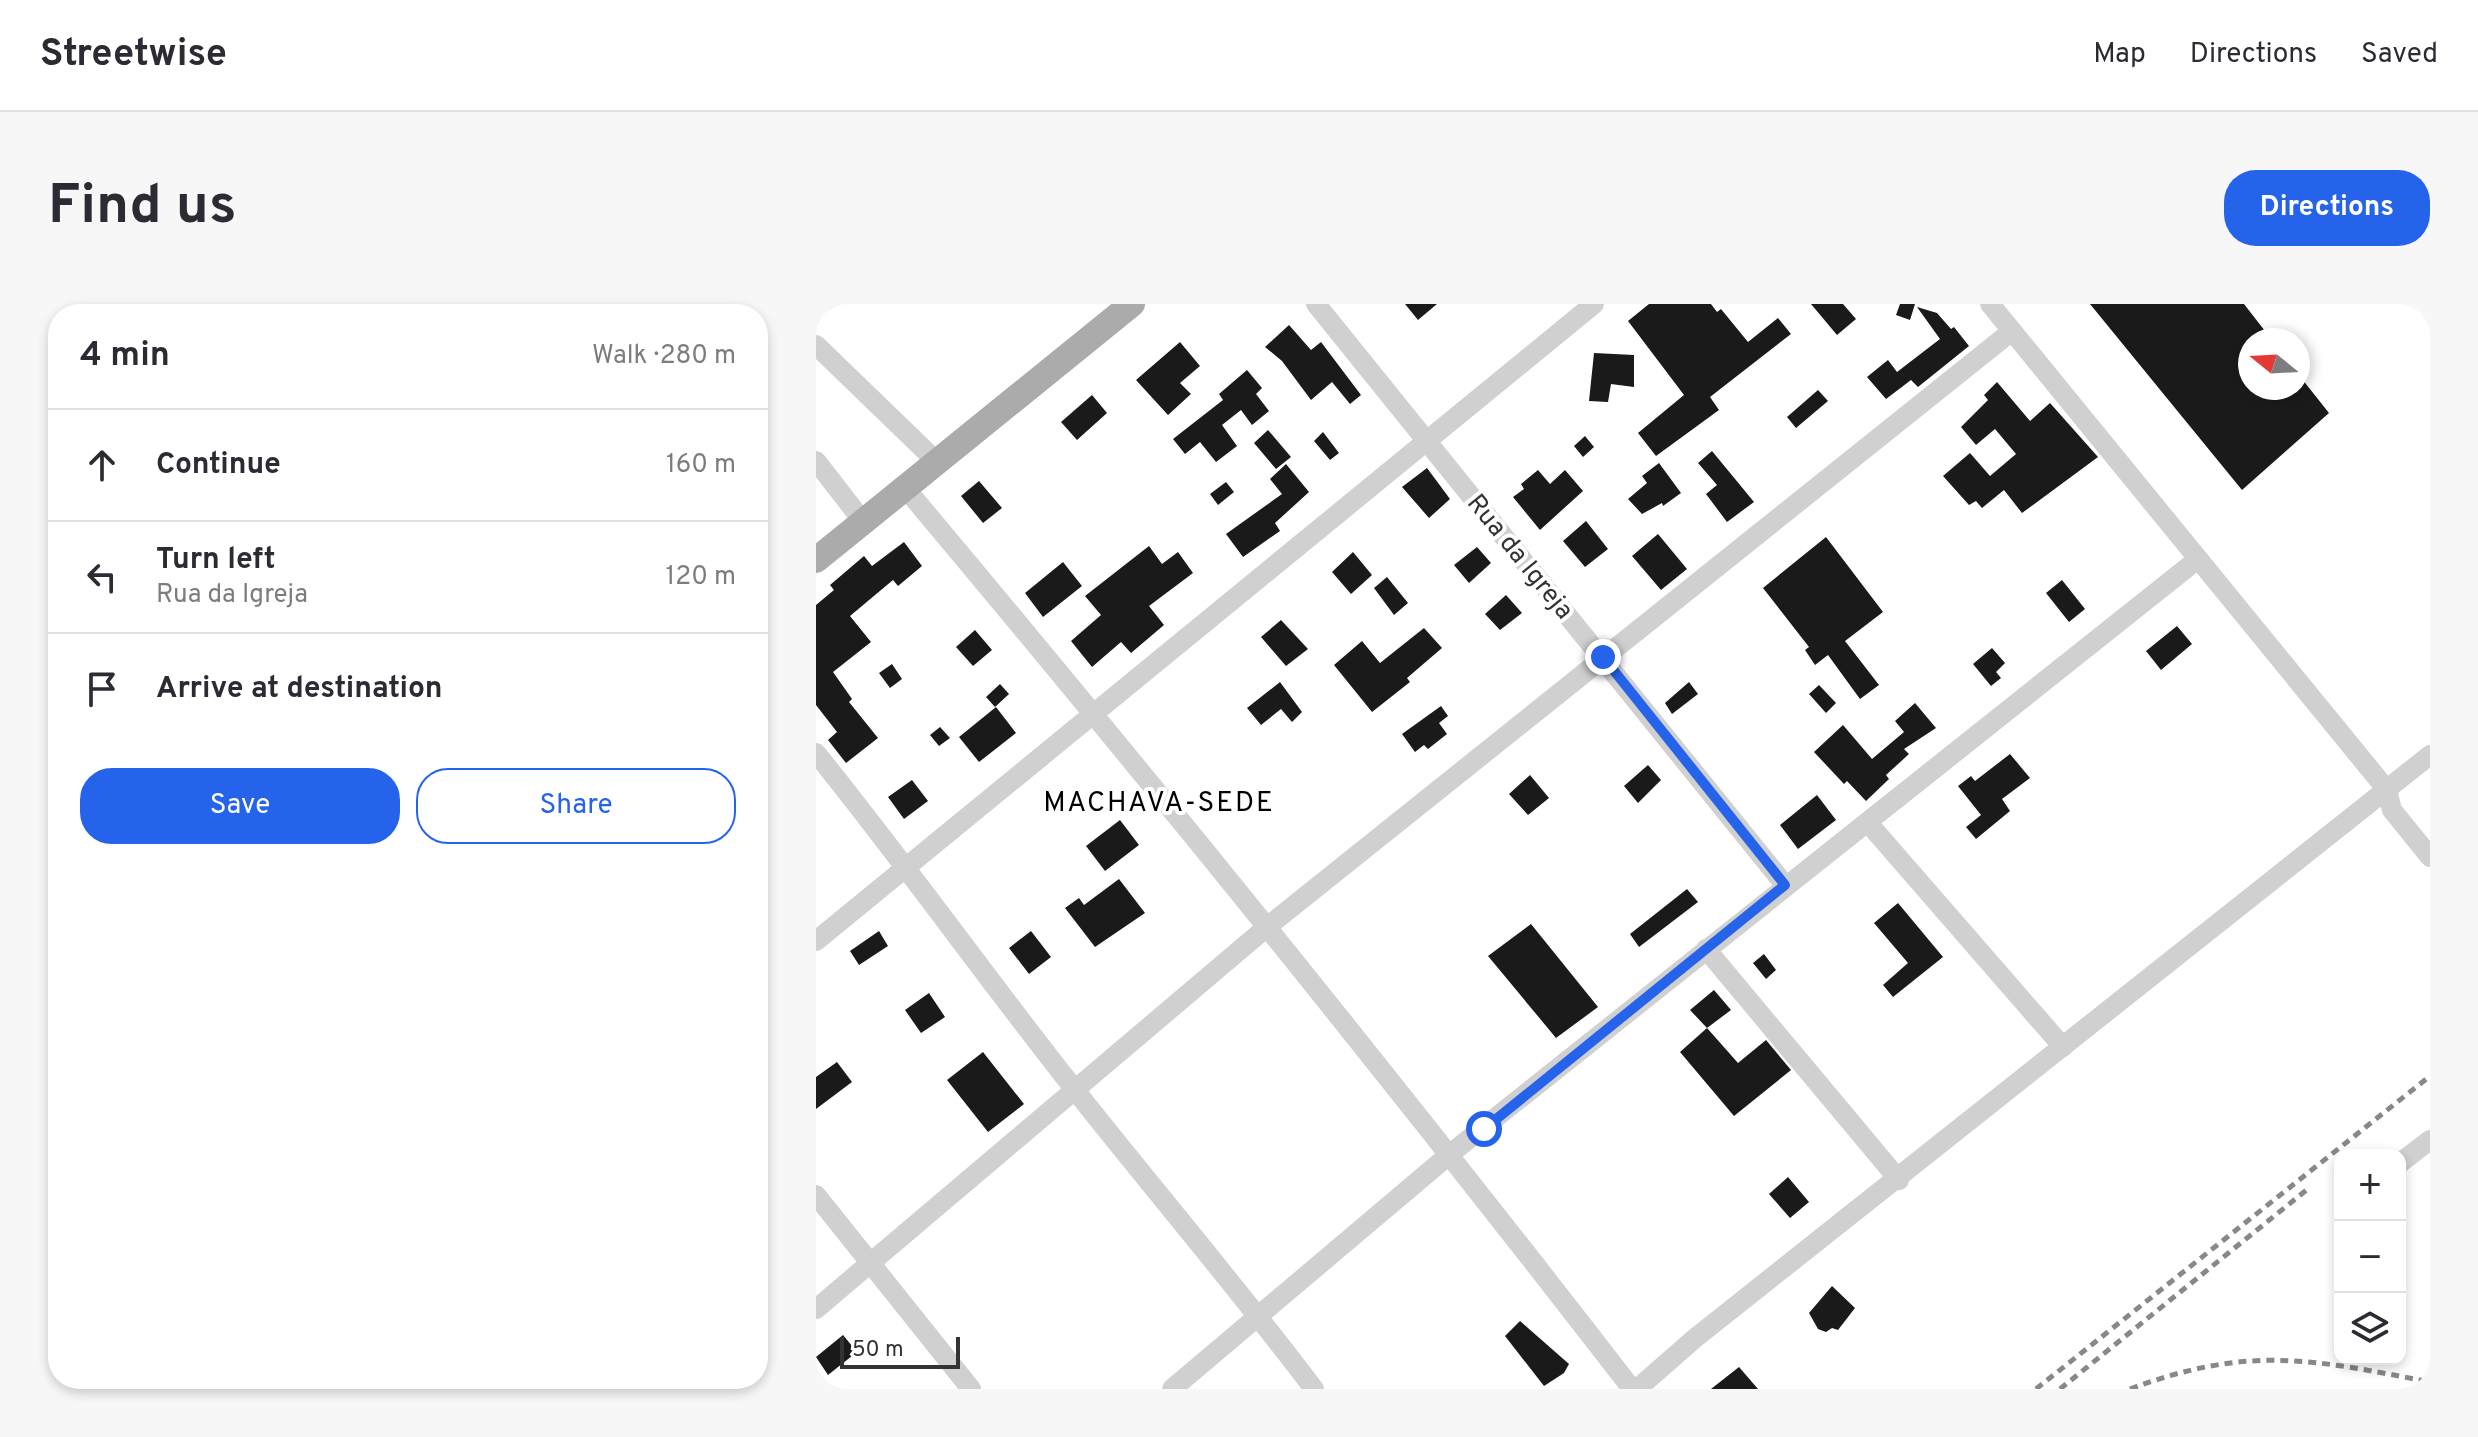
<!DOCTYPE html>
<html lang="en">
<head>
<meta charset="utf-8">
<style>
	:root { --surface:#fff; --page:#f7f7f7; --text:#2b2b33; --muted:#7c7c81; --line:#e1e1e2; --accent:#2563eb }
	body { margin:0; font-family:Overpass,sans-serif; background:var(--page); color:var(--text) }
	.controls { position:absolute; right:24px; bottom:24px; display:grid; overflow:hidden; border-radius:16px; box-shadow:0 4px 12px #0003 }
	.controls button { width:72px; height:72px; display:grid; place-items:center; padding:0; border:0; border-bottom:2px solid var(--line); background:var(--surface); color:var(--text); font:40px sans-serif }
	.compass { position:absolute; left:1422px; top:24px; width:72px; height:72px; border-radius:50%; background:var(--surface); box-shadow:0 4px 12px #0003; rotate:288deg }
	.scale { position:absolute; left:24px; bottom:20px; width:120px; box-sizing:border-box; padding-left:8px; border:4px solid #333; border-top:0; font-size:22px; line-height:28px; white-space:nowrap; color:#333; -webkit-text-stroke:6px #fff; paint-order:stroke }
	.stop { position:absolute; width:24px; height:24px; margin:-18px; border:6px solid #2563eb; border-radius:50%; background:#fff }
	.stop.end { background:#2563eb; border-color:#fff; box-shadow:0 2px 8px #0008 }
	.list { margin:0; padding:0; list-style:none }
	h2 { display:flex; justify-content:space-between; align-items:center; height:104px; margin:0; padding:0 32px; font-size:34px }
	h2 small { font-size:26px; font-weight:400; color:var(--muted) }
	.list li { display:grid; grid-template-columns:52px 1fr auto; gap:24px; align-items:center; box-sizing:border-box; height:112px; padding:0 32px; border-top:2px solid var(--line) }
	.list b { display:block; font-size:30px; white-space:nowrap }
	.list p { margin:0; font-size:26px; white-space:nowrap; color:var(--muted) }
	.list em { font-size:26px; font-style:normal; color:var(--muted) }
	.actions { display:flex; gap:16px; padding:24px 32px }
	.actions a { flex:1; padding:18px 0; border:2px solid var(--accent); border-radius:32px; text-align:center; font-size:28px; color:var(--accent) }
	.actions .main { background:var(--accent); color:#fff }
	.icon { flex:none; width:44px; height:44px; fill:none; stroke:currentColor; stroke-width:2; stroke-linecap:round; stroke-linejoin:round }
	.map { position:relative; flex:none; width:1614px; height:1085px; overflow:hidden; border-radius:32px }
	header { display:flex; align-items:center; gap:48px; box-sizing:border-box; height:112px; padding:0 40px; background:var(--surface); border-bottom:2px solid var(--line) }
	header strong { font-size:38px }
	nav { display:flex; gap:44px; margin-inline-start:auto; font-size:28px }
	.intro { display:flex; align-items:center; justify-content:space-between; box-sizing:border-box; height:192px; padding:0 48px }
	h1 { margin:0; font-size:56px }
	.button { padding:20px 36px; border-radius:32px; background:var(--accent); color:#fff; font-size:28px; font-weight:700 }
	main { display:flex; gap:48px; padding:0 48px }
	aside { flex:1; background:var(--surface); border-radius:32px; box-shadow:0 4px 12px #0003 }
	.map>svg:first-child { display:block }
	.building { fill:#1a1a1a }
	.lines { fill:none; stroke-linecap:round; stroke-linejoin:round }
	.minor { stroke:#d0d0d0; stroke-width:20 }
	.major { stroke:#ababab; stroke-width:26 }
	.rail { stroke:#888; stroke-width:5; stroke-dasharray:8 6; stroke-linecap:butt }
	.route { stroke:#2563eb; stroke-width:10 }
	.labels { text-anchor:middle; stroke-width:8; stroke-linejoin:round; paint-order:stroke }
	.street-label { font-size:26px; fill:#333; stroke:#fff }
	.neighbourhood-label { font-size:28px; letter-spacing:2px; fill:#000; stroke:#fff }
</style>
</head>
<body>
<header>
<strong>Streetwise</strong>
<nav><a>Map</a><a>Directions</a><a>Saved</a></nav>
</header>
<div class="intro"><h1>Find us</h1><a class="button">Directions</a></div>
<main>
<aside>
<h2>4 min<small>Walk · 280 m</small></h2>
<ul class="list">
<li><svg class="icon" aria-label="ahead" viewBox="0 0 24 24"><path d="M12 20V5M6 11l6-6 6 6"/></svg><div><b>Continue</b></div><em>160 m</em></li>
<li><svg class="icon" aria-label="left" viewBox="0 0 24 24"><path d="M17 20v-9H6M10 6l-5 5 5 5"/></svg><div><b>Turn left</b><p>Rua da Igreja</p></div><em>120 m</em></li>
<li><svg class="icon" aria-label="arrive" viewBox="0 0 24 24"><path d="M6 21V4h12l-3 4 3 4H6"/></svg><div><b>Arrive at destination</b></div></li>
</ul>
<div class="actions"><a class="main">Save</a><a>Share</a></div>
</aside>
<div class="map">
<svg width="1614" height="1085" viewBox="0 0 1614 1085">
	<rect width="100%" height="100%" fill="#fff"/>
	<g class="building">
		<polygon points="589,0 621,0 602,16"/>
		<polygon points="833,0 895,0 901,8 905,5 932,38 962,14 975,30 894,93 903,106 840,152 822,129 868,91 812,17"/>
		<polygon points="995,0 1027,0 1040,15 1021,31"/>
		<polygon points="1084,0 1099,0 1094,16 1080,11"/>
		<polygon points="1274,0 1428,0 1456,36 1434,36 1434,84 1482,84 1482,70 1513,109 1426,186"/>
		<polygon points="1101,3 1121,9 1135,25 1138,23 1153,42 1102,83 1095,76 1070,95 1051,73 1072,56 1081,68 1124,35"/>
		<polygon points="473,21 495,46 505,38 545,91 534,100 516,78 495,96 466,57 449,43"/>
		<polygon points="364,38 384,62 364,79 375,90 352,111 320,76"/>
		<polygon points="778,49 818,51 818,83 795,80 792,98 773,97"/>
		<polygon points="431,66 446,84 440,90 453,107 436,121 425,106 406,121 421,142 400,158 384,138 369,150 357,135 407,96 403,90"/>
		<polygon points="1181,78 1214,117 1234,99 1282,153 1206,209 1188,186 1166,204 1160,197 1153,201 1127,172 1154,149 1174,172 1200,150 1179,125 1160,141 1145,123 1172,96 1168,91"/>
		<polygon points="1002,86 1012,97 980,124 971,113"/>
		<polygon points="276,91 291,109 261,136 245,118"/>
		<polygon points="452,126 475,153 460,165 438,139"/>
		<polygon points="507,128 523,149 514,156 498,137"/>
		<polygon points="769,132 778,143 767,153 758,142"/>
		<polygon points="896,147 938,198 911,218 890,190 901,181 882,159"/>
		<polygon points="843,159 865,189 847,202 846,199 826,210 812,195 831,179 826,172"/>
		<polygon points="470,160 493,188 459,219 464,227 427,253 410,230 466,190 454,175"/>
		<polygon points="611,164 634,195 613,214 586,183"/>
		<polygon points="722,166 734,180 749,166 767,187 724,226 697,193 708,185 705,180"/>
		<polygon points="163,177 186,204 167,219 145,192"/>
		<polygon points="410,178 418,188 402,201 394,190"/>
		<polygon points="770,217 792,245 769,263 747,237"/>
		<polygon points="842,230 871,265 845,286 816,252"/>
		<polygon points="1010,233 1067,308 1029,337 1063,381 1044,395 1012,351 999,361 989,346 993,343 947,284"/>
		<polygon points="88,238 106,262 82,282 77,276 34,312 55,338 17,368 36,395 33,398 62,434 30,459 12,436 21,428 0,401 0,301 18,286 14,281 48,252 56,262"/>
		<polygon points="333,242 346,260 362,248 377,269 333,302 348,321 315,349 305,338 276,363 255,337 285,311 269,292"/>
		<polygon points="661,243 675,259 653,279 638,261"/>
		<polygon points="537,248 556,271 535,290 516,268"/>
		<polygon points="247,258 266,282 227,313 209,289"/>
		<polygon points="571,273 592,299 578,311 558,284"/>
		<polygon points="1246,276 1269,305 1253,318 1230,289"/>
		<polygon points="690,291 706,309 684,326 669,310"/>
		<polygon points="465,316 492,345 470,362 445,333"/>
		<polygon points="1361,322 1376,340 1345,366 1330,347"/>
		<polygon points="608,324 626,344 591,374 594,378 556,408 518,361 546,337 564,359"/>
		<polygon points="159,326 176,346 157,362 140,343"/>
		<polygon points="1176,344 1189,359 1180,368 1185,374 1175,382 1157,360"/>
		<polygon points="76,360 86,375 74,384 63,369"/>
		<polygon points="464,378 486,408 476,418 465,405 445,421 431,404"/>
		<polygon points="873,378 882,390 856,410 849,399"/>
		<polygon points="184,380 193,390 179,403 170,393"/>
		<polygon points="1003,381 1020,399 1010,409 993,390"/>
		<polygon points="1099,399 1120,424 1088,445 1093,450 1070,471 1073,475 1050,497 1031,477 1028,480 998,448 1027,421 1056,455 1088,428 1079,417"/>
		<polygon points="625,402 632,412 623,419 631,430 612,445 608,441 599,448 586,430"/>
		<polygon points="180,403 200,429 163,458 143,433"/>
		<polygon points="124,423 134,434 123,442 114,431"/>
		<polygon points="1194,450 1214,474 1186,495 1194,507 1160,535 1150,523 1165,511 1142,482 1155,472 1159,477"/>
		<polygon points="832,461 845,476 822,499 808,482"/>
		<polygon points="714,471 733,494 712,511 693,490"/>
		<polygon points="96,476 112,497 88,515 72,493"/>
		<polygon points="1001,491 1020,516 982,545 964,521"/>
		<polygon points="304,516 323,541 289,567 270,542"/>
		<polygon points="303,575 329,609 279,643 249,604 263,594 268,601"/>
		<polygon points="871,585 882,598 823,643 814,630"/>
		<polygon points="1082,599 1127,653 1077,693 1067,681 1092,659 1058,619"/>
		<polygon points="715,620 782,703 740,734 672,652"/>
		<polygon points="63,627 72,642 43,661 34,647"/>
		<polygon points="215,627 235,653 213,670 193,644"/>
		<polygon points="948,650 960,666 950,675 937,659"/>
		<polygon points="898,686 915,706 891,724 874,706"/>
		<polygon points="113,689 129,713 105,729 89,706"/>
		<polygon points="891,724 922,759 950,736 975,766 918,812 864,748"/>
		<polygon points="167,748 208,800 172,828 131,776"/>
		<polygon points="21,758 36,778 0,805 0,773"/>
		<polygon points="972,873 993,898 974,914 953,890"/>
		<polygon points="1016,982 1039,1004 1022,1026 1016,1024 1010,1028 1002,1025 993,1009"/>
		<polygon points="704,1017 753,1060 748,1069 728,1082 689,1032"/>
		<polygon points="27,1031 41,1048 12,1071 0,1053"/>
		<polygon points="923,1063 942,1085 895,1085"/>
	</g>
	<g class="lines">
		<g class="minor">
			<polyline points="500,0 969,581"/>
			<polyline points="1174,0 1571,486 1576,506 1614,553"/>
			<polyline points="0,41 121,158"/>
			<polyline points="0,157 49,220"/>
			<path d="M90,185C338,480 580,780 816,1085"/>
			<path d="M0,449C89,559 171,675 259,786C338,886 421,983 498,1085"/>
			<polyline points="1053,520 1247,743"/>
			<polyline points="0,637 778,0"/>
			<polyline points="890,645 1083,876"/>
			<polyline points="1584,859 1614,836"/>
			<polyline points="0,891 155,1085"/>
			<polyline points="0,1005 451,623 1196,27"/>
			<polyline points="356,1085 634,850 1382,255"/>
			<polyline points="821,1085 878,1035 1614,451"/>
		</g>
		<polyline class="major" points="0,256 316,0"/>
		<g class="rail">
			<polyline points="1220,1085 1614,772"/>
			<polyline points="1244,1085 1493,884"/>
			<path d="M1314,1085C1432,1041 1495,1055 1614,1078"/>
		</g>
	</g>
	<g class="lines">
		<polyline class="route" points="668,825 969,581 787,353"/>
	</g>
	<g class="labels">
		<g class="street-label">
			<text transform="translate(705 252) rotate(51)" y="9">Rua da Igreja</text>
		</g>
		<g class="neighbourhood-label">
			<text x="343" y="507">MACHAVA-SEDE</text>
		</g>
	</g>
</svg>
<div class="controls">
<button>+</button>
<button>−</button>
<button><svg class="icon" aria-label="layers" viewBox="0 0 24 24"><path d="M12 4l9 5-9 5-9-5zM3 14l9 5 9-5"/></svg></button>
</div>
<svg class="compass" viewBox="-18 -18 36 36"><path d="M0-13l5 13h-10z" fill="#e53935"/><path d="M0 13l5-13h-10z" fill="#7c7c81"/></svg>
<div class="scale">50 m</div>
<div class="stop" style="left:668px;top:825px"></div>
<div class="stop end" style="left:787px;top:353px"></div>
</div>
</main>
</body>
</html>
